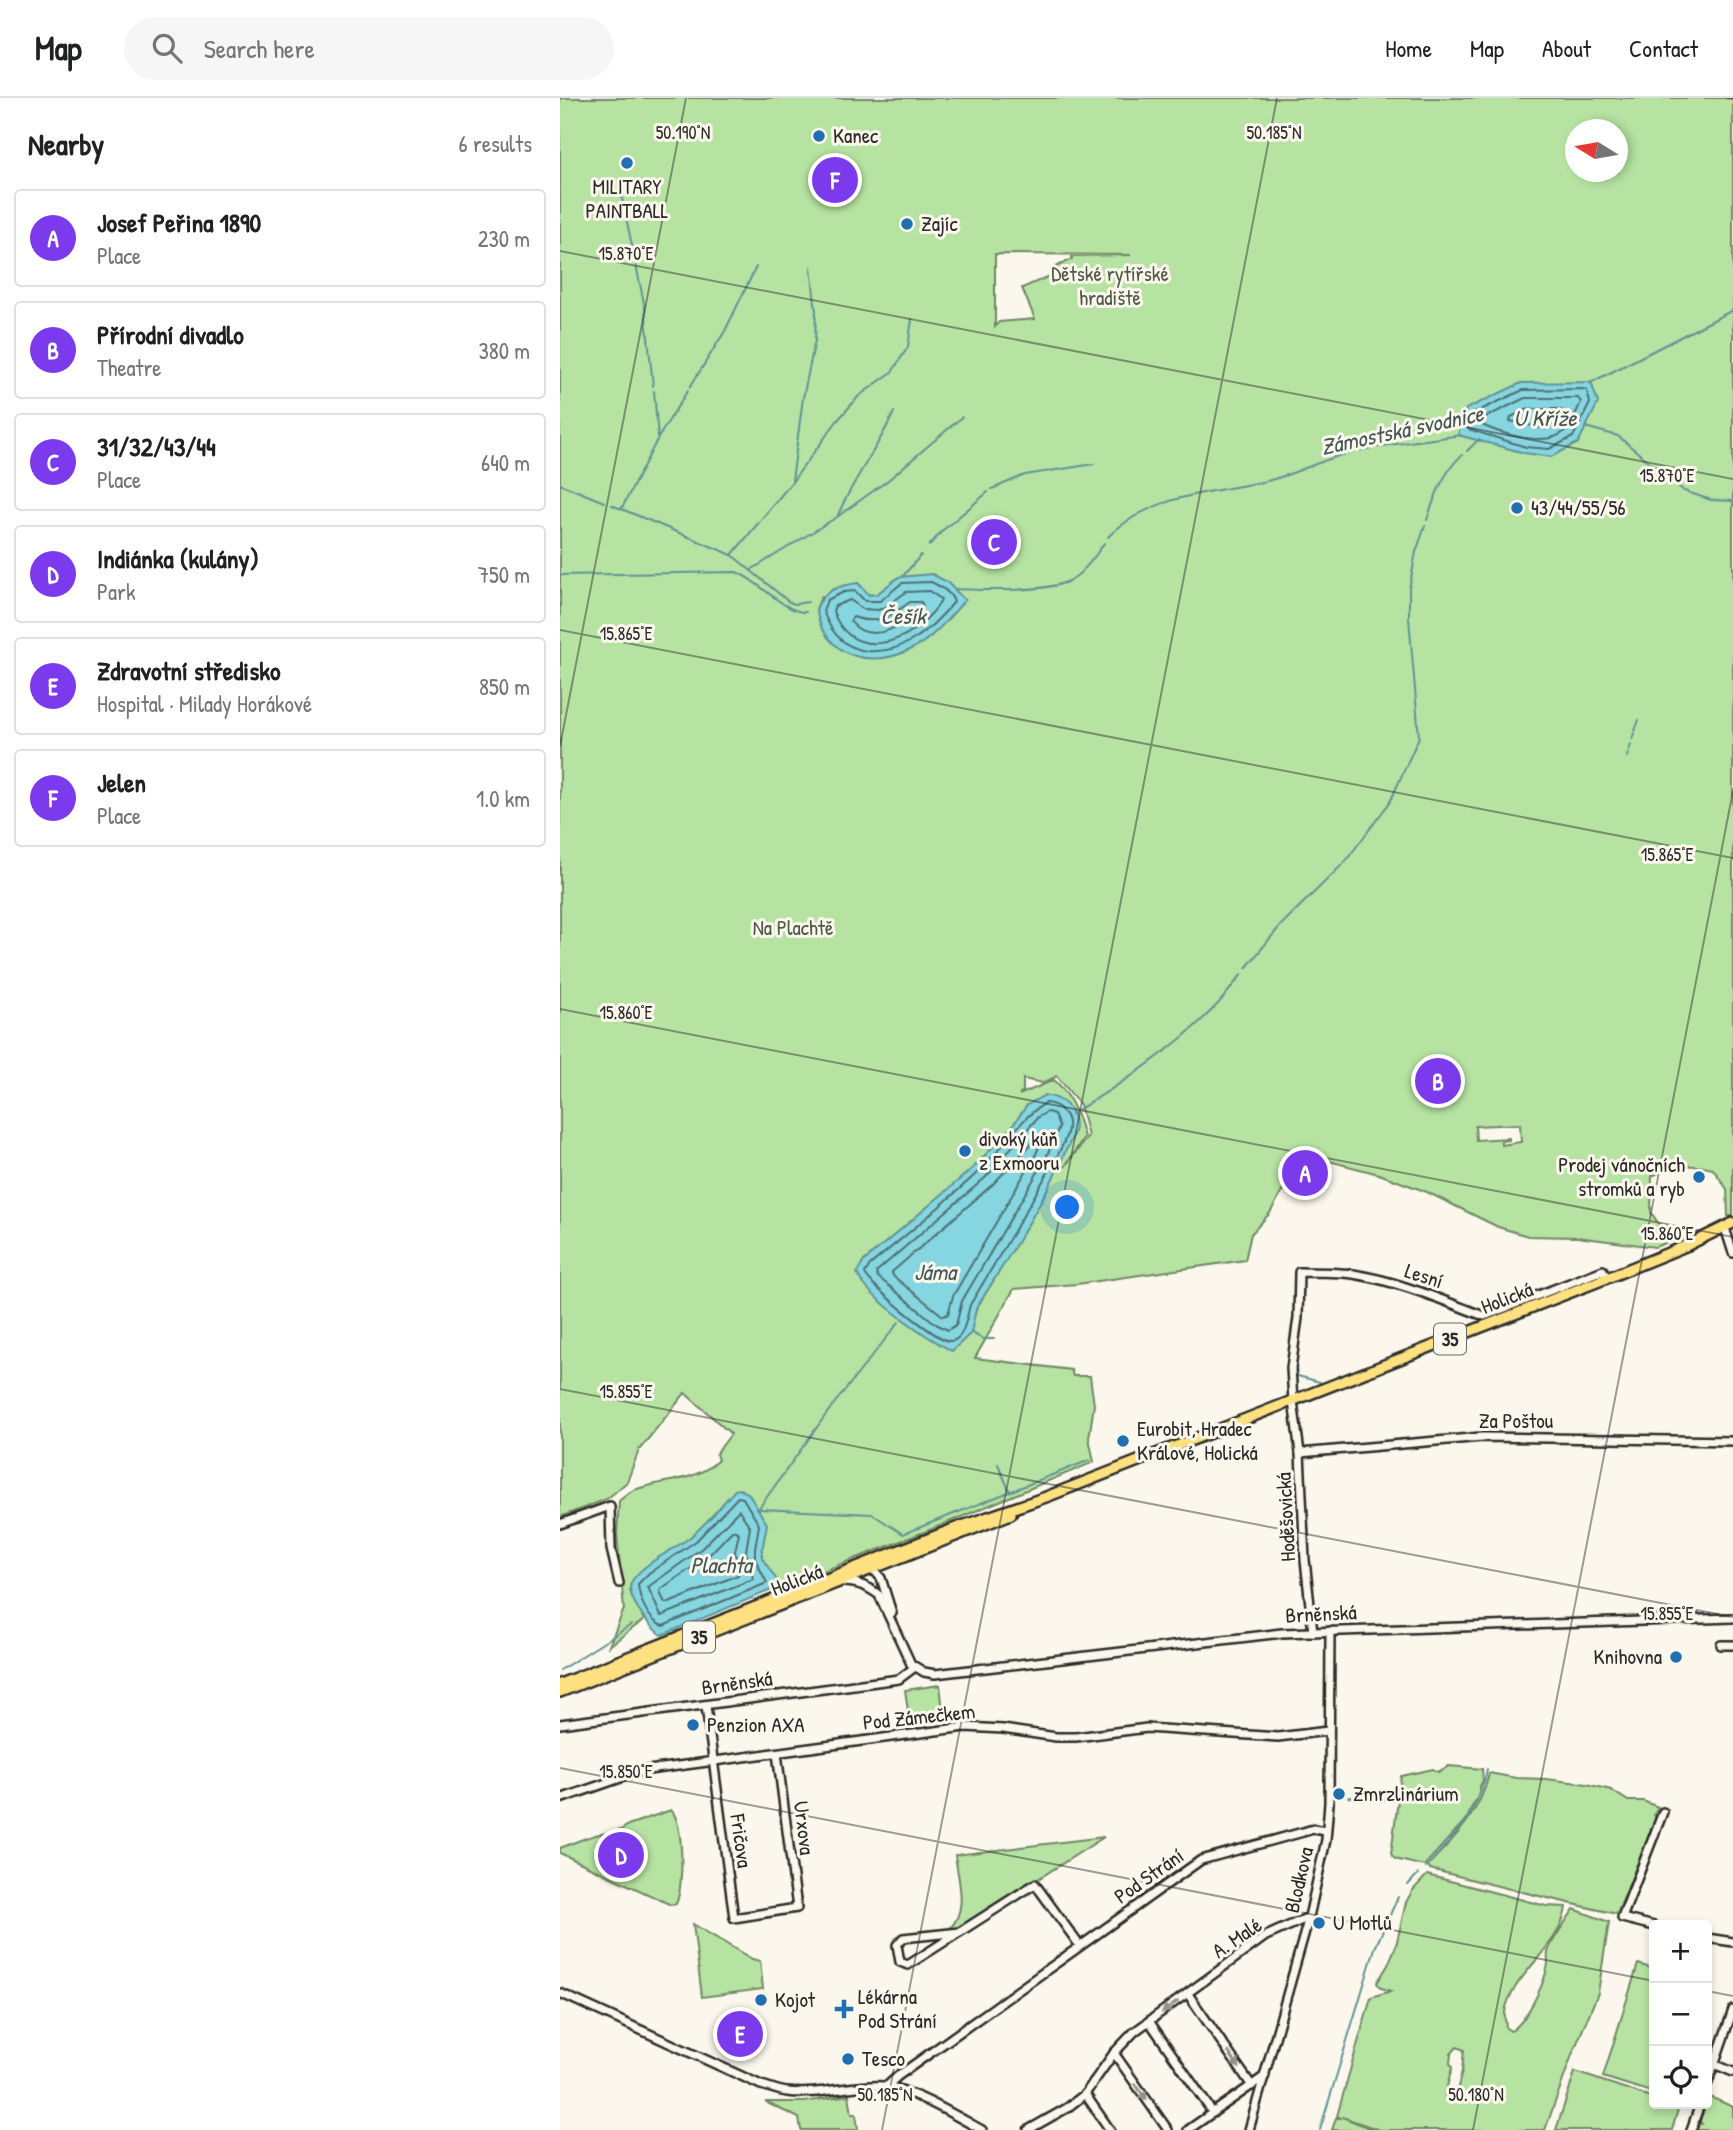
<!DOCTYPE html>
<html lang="en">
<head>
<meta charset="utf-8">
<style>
	:root { --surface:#fff; --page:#f6f6f6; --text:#202124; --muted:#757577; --line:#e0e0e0; --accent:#7c3aed }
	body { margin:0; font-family:"Patrick Hand",sans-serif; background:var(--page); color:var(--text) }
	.controls { position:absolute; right:21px; bottom:21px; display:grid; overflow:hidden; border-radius:7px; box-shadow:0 4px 10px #0003 }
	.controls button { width:63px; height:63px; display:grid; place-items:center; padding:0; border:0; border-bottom:2px solid var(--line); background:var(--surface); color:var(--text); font:35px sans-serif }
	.compass { position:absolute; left:1005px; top:21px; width:63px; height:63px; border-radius:50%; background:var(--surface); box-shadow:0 4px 10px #0003; rotate:281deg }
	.you { position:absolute; left:508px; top:1110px; width:24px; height:24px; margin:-18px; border:5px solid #fff; border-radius:50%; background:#1a73e8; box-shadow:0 0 0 10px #1a73e833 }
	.badge { display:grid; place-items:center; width:46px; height:46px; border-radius:50%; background:var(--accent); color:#fff; font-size:23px; font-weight:700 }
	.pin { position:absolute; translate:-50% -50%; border:4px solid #fff; box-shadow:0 2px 7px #0006 }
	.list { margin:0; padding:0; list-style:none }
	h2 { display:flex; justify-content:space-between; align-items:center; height:91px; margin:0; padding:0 28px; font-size:30px }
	h2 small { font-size:23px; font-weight:400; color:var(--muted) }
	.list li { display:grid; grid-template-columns:46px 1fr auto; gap:21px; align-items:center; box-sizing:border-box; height:98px; margin:0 14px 14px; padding:0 14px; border:2px solid var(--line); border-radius:7px }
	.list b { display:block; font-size:26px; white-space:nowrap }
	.list p { margin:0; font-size:23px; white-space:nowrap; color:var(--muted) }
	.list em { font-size:23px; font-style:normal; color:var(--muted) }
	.icon { flex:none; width:38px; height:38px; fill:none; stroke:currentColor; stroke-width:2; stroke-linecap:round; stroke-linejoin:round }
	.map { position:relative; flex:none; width:1173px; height:2032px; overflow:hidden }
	header { display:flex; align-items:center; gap:42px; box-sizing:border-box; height:98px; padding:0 35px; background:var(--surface); border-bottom:2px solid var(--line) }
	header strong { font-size:33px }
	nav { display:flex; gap:38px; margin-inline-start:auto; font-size:24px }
	.search { width:490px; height:63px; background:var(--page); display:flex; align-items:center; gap:18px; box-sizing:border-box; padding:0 24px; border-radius:38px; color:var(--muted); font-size:26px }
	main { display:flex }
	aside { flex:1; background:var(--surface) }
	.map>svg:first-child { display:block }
	.green { fill:#b6e3a1; stroke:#708766; stroke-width:2; fill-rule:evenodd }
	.water { fill:#85d6e0; stroke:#619298; stroke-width:2 }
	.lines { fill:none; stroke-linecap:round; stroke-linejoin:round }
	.shore { stroke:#4f6f73; stroke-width:2 }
	.stream { stroke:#619298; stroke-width:2 }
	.minor-casing { stroke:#2b2b2b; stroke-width:12 }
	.major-casing { stroke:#2b2b2b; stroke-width:14 }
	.minor { stroke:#fbf7ec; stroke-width:7 }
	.major { stroke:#fde080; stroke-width:9 }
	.oneway { fill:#93918c }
	.ticks { fill:none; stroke:#2b2b2b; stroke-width:2; stroke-opacity:0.45 }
	.poi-dot { fill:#1f6fb2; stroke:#fbf7ec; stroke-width:2.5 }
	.labels { text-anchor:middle; stroke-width:6; stroke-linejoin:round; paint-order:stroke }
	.shield { fill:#fbf7ec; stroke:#696865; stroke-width:2 }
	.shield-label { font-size:19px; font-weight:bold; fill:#2b2b2b }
	.poi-label { font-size:21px; fill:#2b2b2b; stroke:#fbf7ec; text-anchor:start }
	.park-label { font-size:21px; fill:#4e5948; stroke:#fbf7ec }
	.street-label { font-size:21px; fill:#2b2b2b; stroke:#fbf7ec }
	.water-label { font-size:23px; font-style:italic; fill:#425658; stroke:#fbf7ec }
	.ticks-label { font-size:18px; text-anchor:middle; fill:#2b2b2b; stroke:#fbf7ec; stroke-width:6; stroke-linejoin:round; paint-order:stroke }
</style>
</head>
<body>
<header>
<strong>Map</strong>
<div class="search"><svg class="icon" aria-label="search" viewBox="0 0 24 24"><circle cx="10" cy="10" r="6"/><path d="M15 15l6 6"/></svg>Search here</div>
<nav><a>Home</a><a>Map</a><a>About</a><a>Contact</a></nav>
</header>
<main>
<aside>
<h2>Nearby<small>6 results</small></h2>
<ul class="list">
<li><span class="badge">A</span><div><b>Josef Peřina 1890</b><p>Place</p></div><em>230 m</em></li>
<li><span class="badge">B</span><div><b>Přírodní divadlo</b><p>Theatre</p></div><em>380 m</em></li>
<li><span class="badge">C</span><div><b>31/32/43/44</b><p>Place</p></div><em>640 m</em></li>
<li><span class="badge">D</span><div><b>Indiánka (kulány)</b><p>Park</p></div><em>750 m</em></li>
<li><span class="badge">E</span><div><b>Zdravotní středisko</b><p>Hospital · Milady Horákové</p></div><em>850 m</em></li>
<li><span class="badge">F</span><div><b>Jelen</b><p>Place</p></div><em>1.0 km</em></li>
</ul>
</aside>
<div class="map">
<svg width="1173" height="2032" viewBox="0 0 1173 2032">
	<rect width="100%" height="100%" fill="#fbf7ec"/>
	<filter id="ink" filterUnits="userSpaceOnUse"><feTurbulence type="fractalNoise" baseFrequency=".0143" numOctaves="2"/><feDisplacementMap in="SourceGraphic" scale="14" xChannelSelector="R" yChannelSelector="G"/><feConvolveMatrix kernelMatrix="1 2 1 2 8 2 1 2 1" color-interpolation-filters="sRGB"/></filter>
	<g filter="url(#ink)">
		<g class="green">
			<path d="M0,0H1173V1118H1168L1167,1091L1153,1071C1127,1065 1116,1066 1092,1078L1091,1114L1100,1128L1118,1129L1121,1139L1095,1149L1017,1139L968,1138L938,1129L867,1094L819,1076L769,1063L734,1072L710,1115L691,1136L685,1162L517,1186L454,1191L415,1260L511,1272L513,1278H530L534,1307L529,1340L534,1364L372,1431L222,1489L81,1515L84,1522L49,1548L64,1511L57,1436L59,1403C63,1400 68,1395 72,1393C100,1381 136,1385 158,1362L156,1356L171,1336L125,1295L79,1352L67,1384L47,1401L0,1419ZM1016,32H1058V74H1016ZM435,156L571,157L512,158V161L494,170L490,178L462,190L475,221L439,224L435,229ZM339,479L405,502L370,539L256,511L261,499L298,485L309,497L317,496ZM497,978L520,1007L528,1038L504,1070L524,1039C519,1019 511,996 494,982L459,997L463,993V981L483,985ZM960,1026L961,1044L941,1047V1043L949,1042V1040L916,1042L915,1028Z"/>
			<polygon points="380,1587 384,1621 350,1626 345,1592"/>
			<path d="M889,1668L922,1671L923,1683C918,1689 920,1692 918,1698C915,1706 909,1710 909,1718L864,1768L835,1761L831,1756L841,1678L873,1671L878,1674Z"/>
			<path d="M929,1675L956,1680L986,1681L1027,1686L1051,1692L1068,1703H1083L1098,1709L1094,1717L1096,1720L1057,1816C994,1802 933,1787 870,1771L868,1767C894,1741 922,1712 929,1675Z"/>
			<path d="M111,1712C124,1725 124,1789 116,1806L111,1807L0,1755V1750C12,1746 27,1738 40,1736C51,1735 59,1735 68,1727Z"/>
			<path d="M544,1739L403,1829L389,1831C409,1813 398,1781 395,1757Z"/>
			<path d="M867,1777L986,1808L1006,1809C1001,1849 951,1877 945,1914C944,1919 946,1925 946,1930L951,1933C966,1924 983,1888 987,1871C989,1866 987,1859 988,1854C991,1843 1007,1822 1014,1811L1049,1824L1038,1895L1012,1957L985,2032H820L782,2019L815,2032H772L776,2020H781L777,2018L811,1899L831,1893L821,1890L817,1885L828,1867L836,1848L846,1804L853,1792ZM897,1949L904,1952L902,1973L895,2001L886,2002L885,1996L892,1970L890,1965L891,1956Z"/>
			<polygon points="133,1826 192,1861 200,1863 203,1891 142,1899"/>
			<polygon points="1078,1866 1094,1871 1094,1995 1043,1979"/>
			<polygon points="1015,1974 1094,2000 1094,2006 1111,2006 1119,2008 1112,2032 996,2032"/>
			<polygon points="289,1997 292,2016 296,2016 298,2032 241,2032 239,2020 205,2004 244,2004"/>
			<polygon points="1148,1998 1173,2009 1173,2032 1137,2032 1139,2026 1142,2026 1140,2023"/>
		</g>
		<g class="water">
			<polygon points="1031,284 1038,305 1018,345 991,359 965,355 898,337 906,311 961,285"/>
			<path d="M372,476L387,484L405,502C394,514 384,527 371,538C340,565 287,573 263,532C259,526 258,518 256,511C264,492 277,488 298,485L309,497L317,496L339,479Z"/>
			<path d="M485,997C502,1000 515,1009 515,1029C514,1038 509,1047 505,1054C482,1109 447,1160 416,1211L411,1235L392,1253C368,1240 307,1200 297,1175L304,1163L414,1069L453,1027L467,1007Z"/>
			<path d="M179,1391L188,1395L207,1426L202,1452V1460L221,1488L102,1537C90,1531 63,1496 72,1483C82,1466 113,1452 129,1440C146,1427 160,1408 175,1392Z"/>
		</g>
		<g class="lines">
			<g class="shore">
				<polygon points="1024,291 1027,293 1030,305 1013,339 989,351 966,349 908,331 912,316 963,292"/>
				<path d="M965,300H1018L1021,304C1017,312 1012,327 1005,333C987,350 940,336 920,326L922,321Z"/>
				<polygon points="968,311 1000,311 1003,314 998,325 986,331 950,323 951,319"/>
				<path d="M371,484C380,488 391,494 394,504C371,531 345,556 308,553C284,551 271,535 263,513L267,502L284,494L295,493L305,503H320L342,485Z"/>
				<path d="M369,493L381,501C379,509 371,516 365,522C337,551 288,558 273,513L275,508L290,502L303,511L318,512L326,509L346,494Z"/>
				<path d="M350,504H361L363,508C347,527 310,549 290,523L293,519C317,528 331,518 350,504Z"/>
				<path d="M486,1005C498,1006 510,1016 508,1031C505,1048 488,1074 479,1090C457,1129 433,1168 410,1207C407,1217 404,1244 390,1243C377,1243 308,1186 305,1175L310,1167C346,1137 383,1107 418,1074C439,1055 462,1017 486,1005Z"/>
				<polygon points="487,1014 494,1016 499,1029 485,1062 402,1203 396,1227 388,1232 376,1226 318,1179 316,1174 425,1080 478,1019"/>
				<polygon points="479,1038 482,1042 475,1058 393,1198 388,1216 383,1218 333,1178 332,1174 432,1087"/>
				<path d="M178,1399L183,1400L199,1427L195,1451V1461L207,1485L103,1528C89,1524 79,1501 78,1486L89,1475L136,1443Z"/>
				<polygon points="179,1412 190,1429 186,1453 193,1481 101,1518 88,1489 141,1451"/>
				<polygon points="173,1432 179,1435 175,1453 178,1477 109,1505 105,1505 100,1494 101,1491 147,1459"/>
			</g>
			<g class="stream">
				<polyline points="61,95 85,210 93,288"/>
				<polyline points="1030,285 1173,212"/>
				<polyline points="130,289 165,233 196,169"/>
				<polyline points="94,293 98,340"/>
				<polyline points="1025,329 1058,338 1124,393 1151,402 1173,403"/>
				<polyline points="907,353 919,341"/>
				<polyline points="232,383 243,300 255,242 256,214 251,169"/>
				<polyline points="0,386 44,404"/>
				<polyline points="432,391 465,377 534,366"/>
				<polyline points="52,407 172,457 229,504 235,506 248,504"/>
				<polyline points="62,410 98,340 128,292"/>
				<path d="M278,417C293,381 318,350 334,314"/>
				<path d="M867,422C874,400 884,373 902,357"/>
				<path d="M548,439C591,396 651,395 707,383C735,376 761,362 789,355C825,345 864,343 901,337"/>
				<polyline points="369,448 382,433 428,394"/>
				<polyline points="172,457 232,384 277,323 299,298 332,274 348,249 352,221"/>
				<polyline points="191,472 277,419 327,383 402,319"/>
				<path d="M0,477L176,474C199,482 224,515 246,514"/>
				<polyline points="343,478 361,457"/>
				<path d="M395,491C423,492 487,495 511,482C525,473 535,459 544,445"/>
				<polyline points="1072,641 1079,622"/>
				<polyline points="1067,659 1071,646"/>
				<polyline points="686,870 721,827 785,764 830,704 859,639 849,520 849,491 856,454 865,428"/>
				<path d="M511,1016C563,985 612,953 655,909C665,899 673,887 682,876"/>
				<polyline points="412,1235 423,1241 434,1241"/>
				<polyline points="734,1277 760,1284"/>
				<polyline points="438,1366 450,1394"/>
				<polyline points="199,1410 270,1311 339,1224"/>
				<polyline points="200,1411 312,1416 343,1436 530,1362"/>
				<polyline points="0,1572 71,1527"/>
				<polyline points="789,1699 825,1702"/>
				<path d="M866,1769C892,1741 921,1711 927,1671"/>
				<polyline points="848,1787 858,1776"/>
				<polyline points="760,2032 815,1850 838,1799"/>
			</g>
			<g class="minor-casing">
				<g id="minor">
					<polyline points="1165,1130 1173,1155"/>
					<polyline points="740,1355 922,1339 1173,1343"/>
					<polyline points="0,1426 50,1408 51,1451 59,1485"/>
					<polyline points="312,1470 321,1480 332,1515"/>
					<path d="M282,1484C297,1484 307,1488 319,1497L351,1566L364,1574L375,1576L722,1535L1173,1520"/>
					<path d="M753,1534L745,1462L740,1355L733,1303L731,1270L738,1220L739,1174C757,1174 776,1174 793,1176C838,1183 882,1202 924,1218L1043,1172L1047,1180"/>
					<polyline points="1161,1547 1173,1547"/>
					<polyline points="146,1608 174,1820 237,1810 217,1655"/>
					<polyline points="0,1626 339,1581 355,1569"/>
					<polyline points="0,1701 81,1673 405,1629 443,1631 496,1639 516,1639 587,1630 718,1639 768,1633"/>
					<polyline points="1094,1828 1062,1820 1103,1714"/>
					<polyline points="400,1834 343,1840 337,1847 340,1864 348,1867 475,1786 520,1848"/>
					<polyline points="1147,1840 1173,1844"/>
					<path d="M0,1895L201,1987C210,1989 218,1993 227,1994C260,1998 291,1986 324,1988C349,1990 398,2019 422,2032"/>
					<polyline points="628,1896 692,1988"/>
					<polyline points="589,1923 653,2015"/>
					<polyline points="554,1955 608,2032"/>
					<polyline points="1154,1966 1173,1974"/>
					<polyline points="1147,1987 1173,1912"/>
					<polyline points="327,1988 338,1978 641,1762 743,1734 753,1731 766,1733"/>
					<polyline points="525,1996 550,2032"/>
					<polyline points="468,2032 507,2010 525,1996 554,1955 574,1934 706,1838 749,1819"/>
					<polyline points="628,2032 705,1978"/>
					<polyline points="689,2032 749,1819 766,1742 769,1705 770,1533"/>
					<polyline points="1131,2032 1140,2006"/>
				</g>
			</g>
			<g class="major-casing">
				<g id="major">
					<polyline points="0,1586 396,1430 486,1399 1047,1180 1128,1147 1173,1125"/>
					<polyline points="0,1594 451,1416"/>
				</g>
			</g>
			<use href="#minor" class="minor"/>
			<use href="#major" class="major"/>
		</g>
		<defs><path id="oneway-solid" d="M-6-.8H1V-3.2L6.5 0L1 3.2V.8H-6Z" transform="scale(1.75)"/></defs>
		<g class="oneway">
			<use href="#oneway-solid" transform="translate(610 1909) rotate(144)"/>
			<use href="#oneway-solid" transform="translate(674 1962) rotate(55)"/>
			<use href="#oneway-solid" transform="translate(581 1994) rotate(55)"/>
		</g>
	</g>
	<path class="ticks" d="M1166,0L1173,1M0,153L1173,381M0,532L1173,760M0,648L126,0M0,911L1173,1139M0,1291L1173,1519M0,1670L1094,1883M1147,1893L1173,1898M322,2032L717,0M913,2032L1173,693"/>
	<g class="poi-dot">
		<circle cx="259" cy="38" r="7"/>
		<circle cx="67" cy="65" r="7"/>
		<circle cx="347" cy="126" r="7"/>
		<circle cx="957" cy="410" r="7"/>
		<circle cx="405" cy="1053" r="7"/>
		<circle cx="1139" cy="1079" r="7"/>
		<circle cx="563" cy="1343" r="7"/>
		<circle cx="1116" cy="1559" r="7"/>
		<circle cx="133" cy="1627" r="7"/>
		<circle cx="779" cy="1696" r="7"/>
		<circle cx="759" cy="1825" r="7"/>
		<circle cx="201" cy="1902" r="7"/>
		<path d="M280.5 1900.5h7v7h7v7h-7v7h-7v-7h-7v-7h7z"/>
		<circle cx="288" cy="1961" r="7"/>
	</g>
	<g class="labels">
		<g class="shield">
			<rect x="874" y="1225.5" width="32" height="31" rx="5"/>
			<rect x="123" y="1523.5" width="32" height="31" rx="5"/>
		</g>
		<g class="shield-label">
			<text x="890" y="1248">35</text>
			<text x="139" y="1546">35</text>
		</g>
		<g class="poi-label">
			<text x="273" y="45">Kanec</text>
			<text x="67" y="96" text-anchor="middle">MILITARY<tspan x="67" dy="24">PAINTBALL</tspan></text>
			<text x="361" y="133">Zajíc</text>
			<text x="971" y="417">43/44/55/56</text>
			<text x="419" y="1048">divoký kůň<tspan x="419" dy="24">z Exmooru</tspan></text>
			<text x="1125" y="1074" text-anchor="end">Prodej vánočních<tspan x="1125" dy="24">stromků a ryb</tspan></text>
			<text x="577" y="1338">Eurobit, Hradec<tspan x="577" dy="24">Králové, Holická</tspan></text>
			<text x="1102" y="1566" text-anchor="end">Knihovna</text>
			<text x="147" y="1634">Penzion AXA</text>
			<text x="793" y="1703">Zmrzlinárium</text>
			<text x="773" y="1832">U Motlů</text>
			<text x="298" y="1906">Lékárna<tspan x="298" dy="24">Pod Strání</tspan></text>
			<text x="215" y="1909">Kojot</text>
			<text x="302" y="1968">Tesco</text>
		</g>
		<g class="park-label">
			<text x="550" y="183">Dětské rytířské<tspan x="550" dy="24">hradiště</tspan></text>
			<text x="233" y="837">Na Plachtě</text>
		</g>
		<g class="street-label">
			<text transform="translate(864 1178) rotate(18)" y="7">Lesní</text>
			<text transform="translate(947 1200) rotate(-21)" y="7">Holická</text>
			<text x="956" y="1330">Za Poštou</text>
			<text transform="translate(726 1419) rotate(-93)" y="7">Hoděšovická</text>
			<text transform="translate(237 1482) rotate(-21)" y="7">Holická</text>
			<text transform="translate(761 1516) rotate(-3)" y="7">Brněnská</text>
			<text transform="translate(177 1585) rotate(-8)" y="7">Brněnská</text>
			<text transform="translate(359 1619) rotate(-6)" y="7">Pod Zámečkem</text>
			<text transform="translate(244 1730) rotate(83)" y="7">Urxova</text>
			<text transform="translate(181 1743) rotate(82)" y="7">Fričova</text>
			<text transform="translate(589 1778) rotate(-35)" y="7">Pod Strání</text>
			<text transform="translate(739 1782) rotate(-77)" y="7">Blodkova</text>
			<text transform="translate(677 1840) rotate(-34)" y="7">A. Malé</text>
		</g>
		<g class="water-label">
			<text x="985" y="328">U Kříže</text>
			<text transform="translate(842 332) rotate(-12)" y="8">Zámostská svodnice</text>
			<text x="343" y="526">Češík</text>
			<text x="375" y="1182">Jáma</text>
			<text x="161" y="1475">Plachta</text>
		</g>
	</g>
	<g class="ticks-label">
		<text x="123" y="41">50.190°N</text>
		<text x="714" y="41">50.185°N</text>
		<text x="66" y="162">15.870°E</text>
		<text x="1107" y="384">15.870°E</text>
		<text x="66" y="542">15.865°E</text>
		<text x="1107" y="763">15.865°E</text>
		<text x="66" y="921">15.860°E</text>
		<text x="1107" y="1142">15.860°E</text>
		<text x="66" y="1300">15.855°E</text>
		<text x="1107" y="1522">15.855°E</text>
		<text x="66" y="1680">15.850°E</text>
		<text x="325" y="2003">50.185°N</text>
		<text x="916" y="2003">50.180°N</text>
	</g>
</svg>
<div class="controls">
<button>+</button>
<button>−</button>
<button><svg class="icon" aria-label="locate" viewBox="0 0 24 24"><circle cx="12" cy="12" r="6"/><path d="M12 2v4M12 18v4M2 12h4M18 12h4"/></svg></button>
</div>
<svg class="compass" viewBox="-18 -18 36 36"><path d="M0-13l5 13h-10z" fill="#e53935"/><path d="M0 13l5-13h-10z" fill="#757577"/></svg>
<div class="you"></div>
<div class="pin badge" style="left:745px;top:1075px">A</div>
<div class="pin badge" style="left:878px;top:983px">B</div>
<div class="pin badge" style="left:434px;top:444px">C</div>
<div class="pin badge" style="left:61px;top:1757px">D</div>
<div class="pin badge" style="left:180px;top:1936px">E</div>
<div class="pin badge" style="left:275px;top:82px">F</div>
</div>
</main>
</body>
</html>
